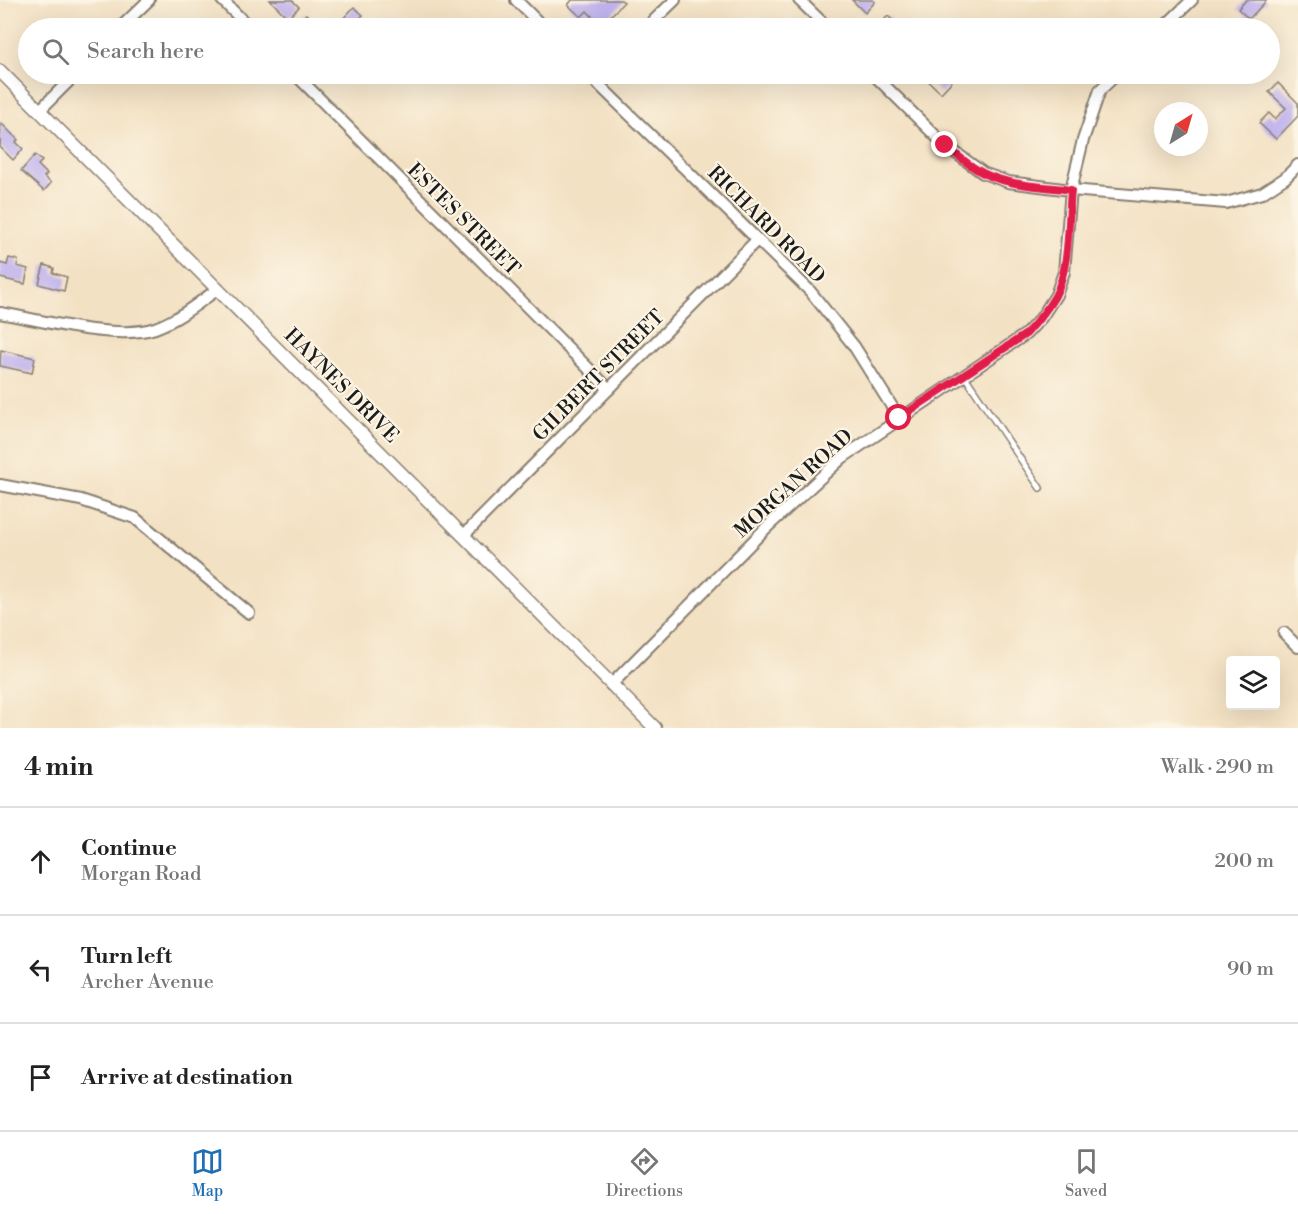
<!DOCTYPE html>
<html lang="en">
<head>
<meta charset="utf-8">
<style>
	:root { --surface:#fff; --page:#f2f2f2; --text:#222; --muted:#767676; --line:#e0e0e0; --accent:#1f6fb2 }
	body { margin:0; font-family:"Libre Bodoni",serif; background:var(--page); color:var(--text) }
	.controls { position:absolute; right:18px; bottom:18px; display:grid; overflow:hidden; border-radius:6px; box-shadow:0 6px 24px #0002 }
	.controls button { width:54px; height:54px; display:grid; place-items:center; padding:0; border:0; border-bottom:2px solid var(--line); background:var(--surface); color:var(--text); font:30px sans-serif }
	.compass { position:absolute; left:1154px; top:102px; width:54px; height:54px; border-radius:50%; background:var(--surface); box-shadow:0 6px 24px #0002; rotate:37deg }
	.stop { position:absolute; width:18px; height:18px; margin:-14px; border:4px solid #e11d48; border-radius:50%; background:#fff }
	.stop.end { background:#e11d48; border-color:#fff; box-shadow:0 2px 6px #0008 }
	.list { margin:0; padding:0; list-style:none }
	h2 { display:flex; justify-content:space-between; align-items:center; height:78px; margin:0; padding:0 24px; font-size:26px }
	h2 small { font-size:20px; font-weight:400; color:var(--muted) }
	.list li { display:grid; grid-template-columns:39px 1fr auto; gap:18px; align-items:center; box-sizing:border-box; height:108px; padding:0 24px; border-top:2px solid var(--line) }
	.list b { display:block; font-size:22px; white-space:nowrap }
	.list p { margin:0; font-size:20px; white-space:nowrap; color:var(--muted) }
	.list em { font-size:20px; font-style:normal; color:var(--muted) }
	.icon { flex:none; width:33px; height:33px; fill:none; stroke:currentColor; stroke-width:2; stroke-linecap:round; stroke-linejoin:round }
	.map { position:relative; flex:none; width:1298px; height:728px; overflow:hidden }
	.search { position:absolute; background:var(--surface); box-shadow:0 6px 24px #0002; left:18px; right:18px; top:18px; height:66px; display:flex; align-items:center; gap:15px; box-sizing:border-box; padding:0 21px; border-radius:33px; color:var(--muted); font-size:22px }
	.sheet { height:402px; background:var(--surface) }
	nav { display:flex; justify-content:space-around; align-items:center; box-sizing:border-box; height:84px; border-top:2px solid var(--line); background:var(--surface); font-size:16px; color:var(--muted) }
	nav a { display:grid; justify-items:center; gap:3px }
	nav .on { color:var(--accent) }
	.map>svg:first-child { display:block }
	.building { fill:#baacee }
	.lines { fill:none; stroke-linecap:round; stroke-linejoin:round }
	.service-casing { stroke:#887e70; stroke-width:8 }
	.minor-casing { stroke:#887e70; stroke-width:14 }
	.tertiary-casing { stroke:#887e70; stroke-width:15 }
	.service { stroke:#fff; stroke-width:5 }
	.minor { stroke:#fff; stroke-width:10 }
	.tertiary { stroke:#fff; stroke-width:12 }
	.route { stroke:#e11d48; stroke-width:8 }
	.labels { text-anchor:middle; stroke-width:4.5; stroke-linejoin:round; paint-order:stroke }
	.street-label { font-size:20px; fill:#1c1c1c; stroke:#fcf5e5 }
</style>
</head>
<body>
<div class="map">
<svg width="1298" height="728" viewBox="0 0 1298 728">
	<rect width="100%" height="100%" fill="#fcf5e5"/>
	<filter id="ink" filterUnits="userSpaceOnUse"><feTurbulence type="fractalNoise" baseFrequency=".0167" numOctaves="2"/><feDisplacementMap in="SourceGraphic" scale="12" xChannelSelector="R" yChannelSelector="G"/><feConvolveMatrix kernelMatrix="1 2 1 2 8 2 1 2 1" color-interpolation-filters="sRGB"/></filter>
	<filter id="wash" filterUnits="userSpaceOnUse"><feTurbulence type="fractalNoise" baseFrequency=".008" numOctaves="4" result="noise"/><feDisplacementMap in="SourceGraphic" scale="24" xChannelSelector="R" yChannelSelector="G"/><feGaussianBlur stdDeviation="1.35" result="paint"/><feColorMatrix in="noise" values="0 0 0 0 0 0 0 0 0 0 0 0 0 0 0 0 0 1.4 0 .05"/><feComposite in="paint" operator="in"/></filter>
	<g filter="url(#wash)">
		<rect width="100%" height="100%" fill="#f3e1c3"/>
		<g id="blocks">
			<g class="building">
				<polygon points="270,0 292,0 299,7 288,18"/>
				<polygon points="572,0 621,0 624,2 599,28 594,28 587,22 592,16 587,11 581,17 568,5"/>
				<polygon points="852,0 873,0 875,2 865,13"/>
				<polygon points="1246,0 1267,0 1249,19 1238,9"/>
				<polygon points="354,7 363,15 351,28 347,28 340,22"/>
				<polygon points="306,14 319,26 323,22 330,28 297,28 295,26"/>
				<polygon points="888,16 901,28 882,28 879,25"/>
				<polygon points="1227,17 1240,28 1216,28"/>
				<polygon points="368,20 376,28 360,28"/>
				<polygon points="921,74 944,74 952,81 941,93"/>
				<polygon points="1278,83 1298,103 1298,116 1276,139 1259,123 1269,113 1275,119 1286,108 1269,92"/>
				<polygon points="1,123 18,140 16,142 23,149 13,160 0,147"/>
				<polygon points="35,155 42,161 38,165 47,174 44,177 51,183 44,191 21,171"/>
				<polygon points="9,258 18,260 17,266 28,269 25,284 0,278 0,263 7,265"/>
				<polygon points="44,265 54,268 53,273 67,277 64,291 39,284"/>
				<polygon points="1,350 35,358 32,373 0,366"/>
			</g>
		</g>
	</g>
	<g filter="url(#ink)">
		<use href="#blocks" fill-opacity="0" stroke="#887e70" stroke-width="1.5"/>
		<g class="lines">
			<g class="service-casing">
				<polyline id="service" points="964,375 1040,488"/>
			</g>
			<g class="minor-casing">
				<g id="minor">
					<polyline points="222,0 250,28"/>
					<polyline points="516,0 544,28"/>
					<polyline points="799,0 828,28"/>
					<polyline points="120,28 149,0"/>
					<polyline points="646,28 675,0"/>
					<polyline points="1163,28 1192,0"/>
					<polyline points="295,74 609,389"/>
					<polyline points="588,74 810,291 854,346 899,418"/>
					<polyline points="873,74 945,145 983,173 1008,182 1071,190 1226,203 1262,193 1285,178 1298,165"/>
					<polyline points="39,111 76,74"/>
					<path d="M0,313C42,320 116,341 155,328C178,320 198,303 218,289"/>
					<polyline points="0,485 81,500 135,518 249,613"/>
					<polyline points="464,535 757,240"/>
					<polyline points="1284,633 1298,647"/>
					<polyline points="611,685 766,528 842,458 1026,334 1041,318 1056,295 1064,272 1071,190 1083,140 1100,90 1117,74"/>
				</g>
			</g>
			<g class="tertiary-casing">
				<polyline id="tertiary" points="0,71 655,728"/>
			</g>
			<use href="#service" class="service"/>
			<use href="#minor" class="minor"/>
			<use href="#tertiary" class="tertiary"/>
		</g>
	</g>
	<g class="lines" filter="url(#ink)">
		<path class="route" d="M899,418L1026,334C1037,322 1047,310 1055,296C1070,267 1068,223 1071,190C1042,186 1009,186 983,173C969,166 957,155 945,145"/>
	</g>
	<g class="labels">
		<g class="street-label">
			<text transform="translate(464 219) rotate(45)" y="7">ESTES STREET</text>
			<text transform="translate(767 224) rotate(45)" y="7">RICHARD ROAD</text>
			<text transform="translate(598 375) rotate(-45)" y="7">GILBERT STREET</text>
			<text transform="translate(342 385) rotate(45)" y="7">HAYNES DRIVE</text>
			<text transform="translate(793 483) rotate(-42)" y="7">MORGAN ROAD</text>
		</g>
	</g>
</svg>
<div class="controls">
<button><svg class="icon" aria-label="layers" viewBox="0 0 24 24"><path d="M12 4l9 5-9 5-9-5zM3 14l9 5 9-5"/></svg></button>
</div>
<svg class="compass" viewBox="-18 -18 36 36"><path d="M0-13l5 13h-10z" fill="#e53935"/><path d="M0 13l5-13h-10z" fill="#767676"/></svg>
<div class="stop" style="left:899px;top:418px"></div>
<div class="stop end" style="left:945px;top:145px"></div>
<div class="search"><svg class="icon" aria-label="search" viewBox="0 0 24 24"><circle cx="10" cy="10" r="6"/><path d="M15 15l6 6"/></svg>Search here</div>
</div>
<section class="sheet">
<h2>4 min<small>Walk · 290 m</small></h2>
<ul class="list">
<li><svg class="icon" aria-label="ahead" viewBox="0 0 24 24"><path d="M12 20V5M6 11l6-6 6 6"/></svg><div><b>Continue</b><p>Morgan Road</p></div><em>200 m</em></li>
<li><svg class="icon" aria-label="left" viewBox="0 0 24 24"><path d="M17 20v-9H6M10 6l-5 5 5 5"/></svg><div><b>Turn left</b><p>Archer Avenue</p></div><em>90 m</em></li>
<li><svg class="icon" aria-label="arrive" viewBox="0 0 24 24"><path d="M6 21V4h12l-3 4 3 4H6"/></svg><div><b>Arrive at destination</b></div></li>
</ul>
</section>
<nav>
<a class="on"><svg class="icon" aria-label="map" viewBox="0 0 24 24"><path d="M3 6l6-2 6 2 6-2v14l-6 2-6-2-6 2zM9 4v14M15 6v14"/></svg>Map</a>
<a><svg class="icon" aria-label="directions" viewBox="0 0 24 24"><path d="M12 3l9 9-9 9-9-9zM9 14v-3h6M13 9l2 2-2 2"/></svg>Directions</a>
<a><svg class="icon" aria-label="saved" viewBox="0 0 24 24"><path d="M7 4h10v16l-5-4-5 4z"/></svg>Saved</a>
</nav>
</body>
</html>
